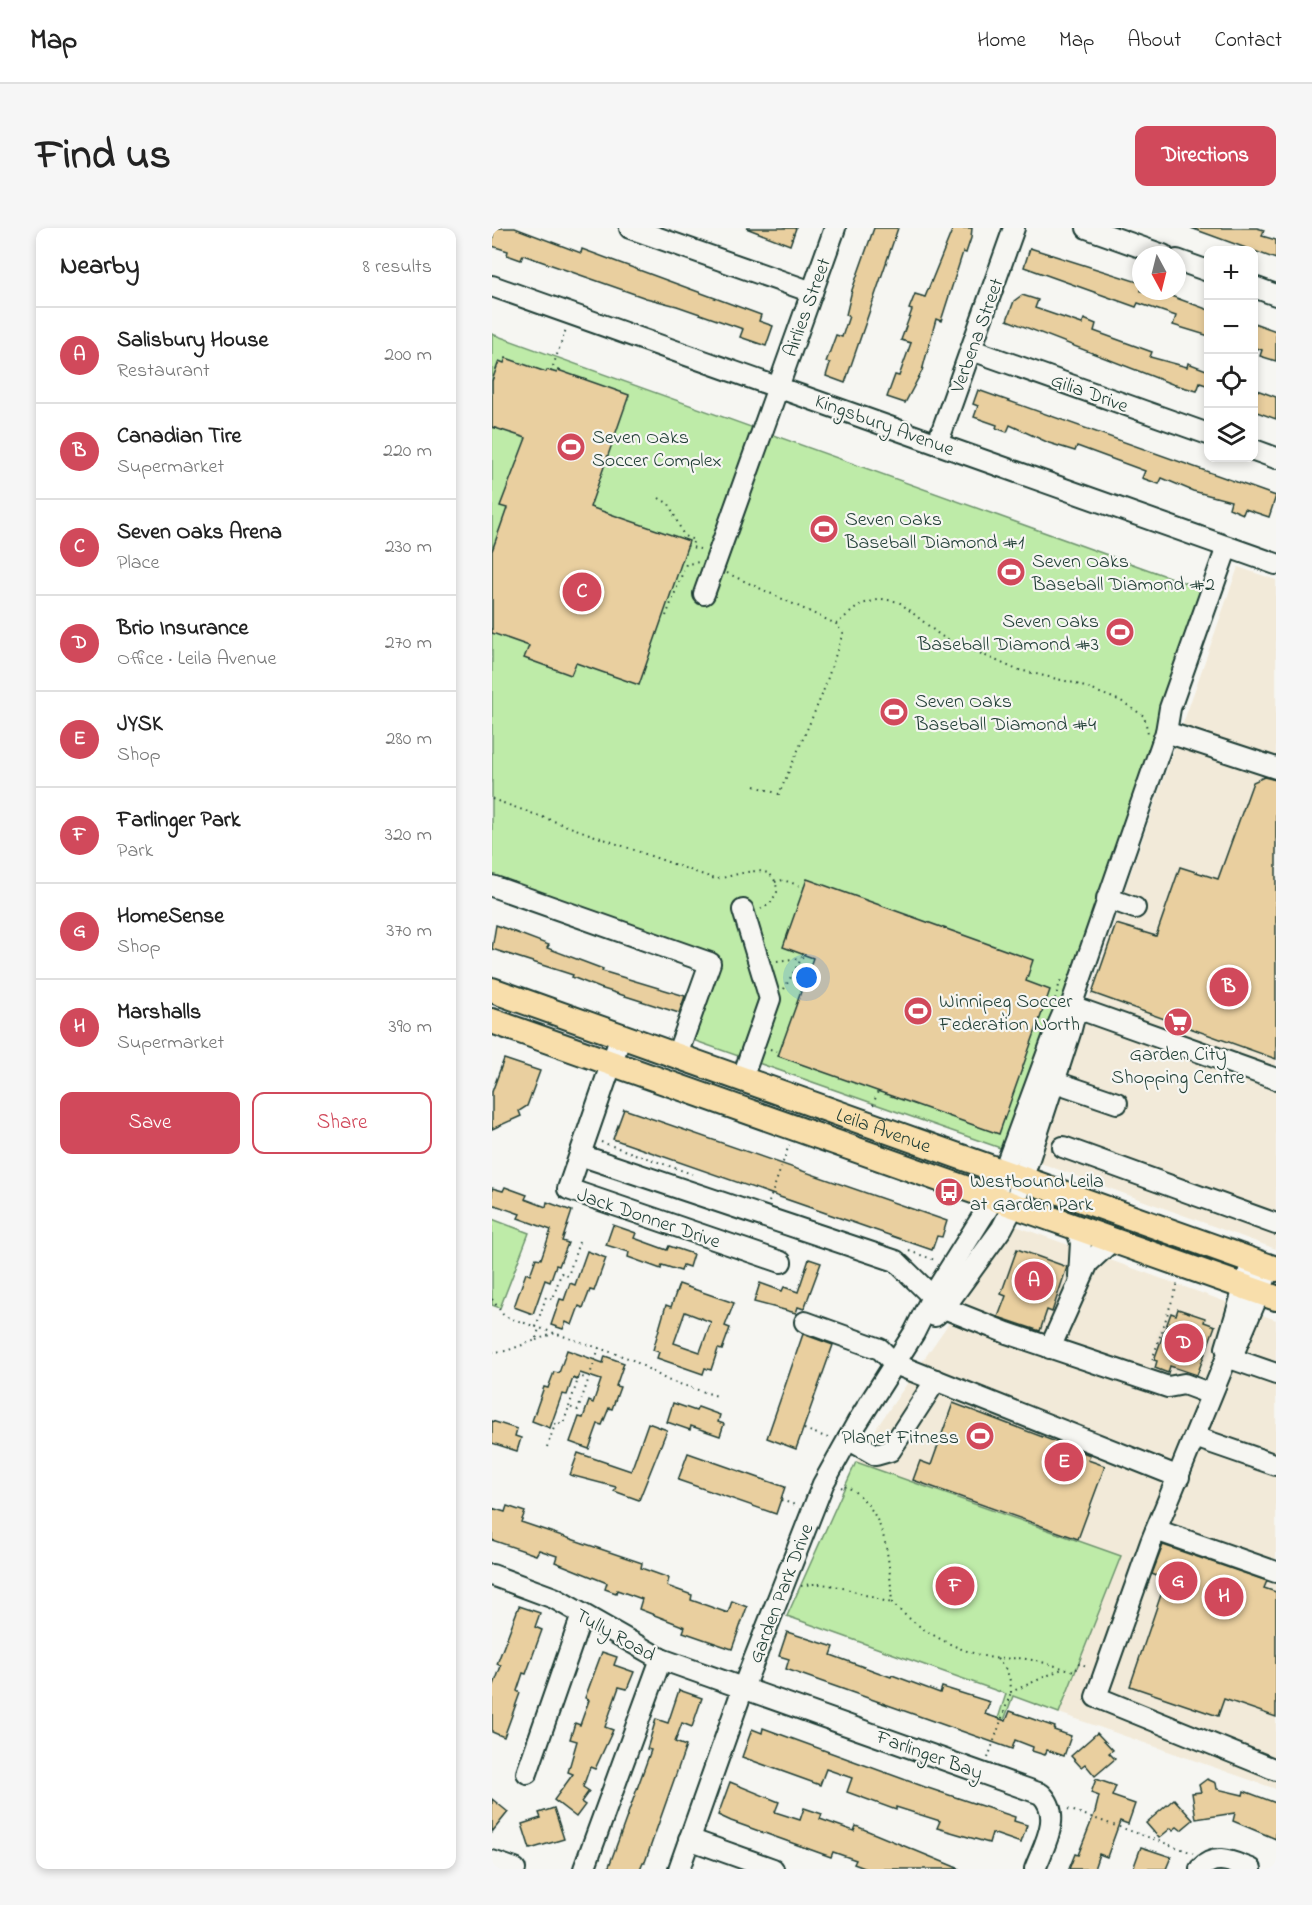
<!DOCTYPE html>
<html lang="en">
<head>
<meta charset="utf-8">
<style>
	:root { --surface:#fff; --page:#f6f6f6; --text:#222; --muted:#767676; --line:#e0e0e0; --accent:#d1495b }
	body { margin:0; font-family:"Indie Flower",sans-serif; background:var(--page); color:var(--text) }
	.controls { position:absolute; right:18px; top:18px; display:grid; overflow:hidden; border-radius:12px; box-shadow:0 3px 9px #0003 }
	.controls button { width:54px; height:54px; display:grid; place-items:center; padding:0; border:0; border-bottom:2px solid var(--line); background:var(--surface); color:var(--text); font:30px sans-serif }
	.compass { position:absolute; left:640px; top:18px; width:54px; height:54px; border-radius:50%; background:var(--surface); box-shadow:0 3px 9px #0003; rotate:173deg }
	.you { position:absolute; left:315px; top:750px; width:21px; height:21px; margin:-15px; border:4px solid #fff; border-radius:50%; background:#1a73e8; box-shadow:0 0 0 9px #1a73e833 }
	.badge { display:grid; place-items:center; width:39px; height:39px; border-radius:50%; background:var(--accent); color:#fff; font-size:20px; font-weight:700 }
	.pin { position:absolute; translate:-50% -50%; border:3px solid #fff; box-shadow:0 2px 6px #0006 }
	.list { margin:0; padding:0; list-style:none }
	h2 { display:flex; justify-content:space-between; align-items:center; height:78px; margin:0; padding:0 24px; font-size:26px }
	h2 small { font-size:20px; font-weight:400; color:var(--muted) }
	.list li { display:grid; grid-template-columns:39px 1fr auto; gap:18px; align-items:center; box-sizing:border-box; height:96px; padding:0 24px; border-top:2px solid var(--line) }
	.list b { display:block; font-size:22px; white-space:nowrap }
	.list p { margin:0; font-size:20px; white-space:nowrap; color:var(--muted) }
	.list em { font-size:20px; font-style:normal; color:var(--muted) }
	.actions { display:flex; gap:12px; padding:18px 24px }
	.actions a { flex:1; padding:14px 0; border:2px solid var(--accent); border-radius:12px; text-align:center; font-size:21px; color:var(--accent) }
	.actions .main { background:var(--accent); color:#fff }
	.icon { flex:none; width:33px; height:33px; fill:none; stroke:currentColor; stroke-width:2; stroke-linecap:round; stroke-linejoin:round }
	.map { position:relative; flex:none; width:784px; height:1641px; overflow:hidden; border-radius:12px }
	header { display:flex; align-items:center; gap:36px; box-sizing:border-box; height:84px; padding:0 30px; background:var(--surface); border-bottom:2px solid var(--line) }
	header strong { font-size:28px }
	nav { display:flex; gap:33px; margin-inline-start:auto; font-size:21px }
	.intro { display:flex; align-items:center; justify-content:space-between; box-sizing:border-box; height:144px; padding:0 36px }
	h1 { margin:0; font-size:42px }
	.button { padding:15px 27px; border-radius:12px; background:var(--accent); color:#fff; font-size:21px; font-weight:700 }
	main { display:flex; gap:36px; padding:0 36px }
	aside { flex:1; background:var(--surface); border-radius:12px; box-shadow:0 3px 9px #0003 }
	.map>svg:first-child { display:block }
	.built { fill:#f2ead9 }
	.green { fill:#beeba8; stroke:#6e946e; stroke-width:1.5 }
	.building { fill:#e9cf9f; stroke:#1f3d34; stroke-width:1.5; fill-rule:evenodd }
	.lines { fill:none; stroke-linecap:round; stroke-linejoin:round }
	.minor-casing { stroke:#1f3d34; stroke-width:24 }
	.major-casing { stroke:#1f3d34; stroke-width:28 }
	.path { stroke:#1f3d34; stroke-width:2; stroke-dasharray:1.5 4.5; stroke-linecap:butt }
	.minor { stroke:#f6f6f2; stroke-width:20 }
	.major { stroke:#f8deab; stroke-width:24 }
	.labels { text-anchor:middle; stroke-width:4.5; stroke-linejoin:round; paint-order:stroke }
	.street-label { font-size:20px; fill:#1f3d34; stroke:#f6f6f2 }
	.poi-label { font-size:20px; fill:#1f3d34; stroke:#f6f6f2; text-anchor:start }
</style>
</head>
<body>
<header>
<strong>Map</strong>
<nav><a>Home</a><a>Map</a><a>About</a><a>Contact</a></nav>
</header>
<div class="intro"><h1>Find us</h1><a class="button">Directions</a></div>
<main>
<aside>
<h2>Nearby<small>8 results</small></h2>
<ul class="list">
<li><span class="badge">A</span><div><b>Salisbury House</b><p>Restaurant</p></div><em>200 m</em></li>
<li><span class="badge">B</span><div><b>Canadian Tire</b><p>Supermarket</p></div><em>220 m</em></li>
<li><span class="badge">C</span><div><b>Seven Oaks Arena</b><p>Place</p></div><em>230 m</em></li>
<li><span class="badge">D</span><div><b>Brio Insurance</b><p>Office · Leila Avenue</p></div><em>270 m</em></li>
<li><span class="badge">E</span><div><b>JYSK</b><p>Shop</p></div><em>280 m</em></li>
<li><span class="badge">F</span><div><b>Farlinger Park</b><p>Park</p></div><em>320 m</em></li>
<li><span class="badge">G</span><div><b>HomeSense</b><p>Shop</p></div><em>370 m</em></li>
<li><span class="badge">H</span><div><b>Marshalls</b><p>Supermarket</p></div><em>390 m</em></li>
</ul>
<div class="actions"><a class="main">Save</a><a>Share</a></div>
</aside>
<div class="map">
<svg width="784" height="1641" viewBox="0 0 784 1641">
	<rect width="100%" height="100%" fill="#f6f6f2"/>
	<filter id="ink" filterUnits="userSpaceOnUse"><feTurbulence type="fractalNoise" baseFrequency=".0167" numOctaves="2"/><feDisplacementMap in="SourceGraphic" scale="12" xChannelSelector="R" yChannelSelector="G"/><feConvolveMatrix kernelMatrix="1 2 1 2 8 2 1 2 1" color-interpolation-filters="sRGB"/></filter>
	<g filter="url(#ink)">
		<g class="built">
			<polygon points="746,339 784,352 784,1021 543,933 635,655"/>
			<polygon points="524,998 784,1092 784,1561 567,1485 629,1329 364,1234 374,1215"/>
		</g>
		<g class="green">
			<polygon points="0,106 713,362 574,761 514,922 198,811 227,728 0,647"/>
			<polygon points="0,991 37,1005 8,1080 0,1077"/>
			<polygon points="364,1234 629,1328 567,1485 521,1468 504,1514 499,1512 514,1466 295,1388"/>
		</g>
		<g class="building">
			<polygon points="2,0 23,0 89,25 90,21 269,87 267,93 281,98 274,118 248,109 251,101 185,78 154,70 31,27 29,32 15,27 16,23 0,18"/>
			<polygon points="254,0 304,0 298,17"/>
			<polygon points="382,0 406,0 353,155 334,148 338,135 334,134 344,107 350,109 357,88 354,87 360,62"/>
			<polygon points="461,0 480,0 479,10 474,25 471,24 449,93 444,91 430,143 413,175 395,169 403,147 407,148 419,115 409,112 420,82 417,81 423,66 433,69"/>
			<polygon points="699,0 765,0 772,2 770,8 784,12 784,31"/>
			<polygon points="538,20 649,55 649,63 674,63 680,65 679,68 717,82 717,108 681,97 684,88 646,75 644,79 532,39"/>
			<polygon points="530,67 546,72 543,80 590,96 592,91 604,96 602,103 660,124 658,129 695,139 696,135 717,143 717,158 708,155 705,163 680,156 515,92 522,73"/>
			<polygon points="762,95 784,103 784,133 768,128 770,122 762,119"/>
			<polygon points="14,130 54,144 55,142 65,145 66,142 137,167 98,279 197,313 147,457 84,435 79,447 32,430 37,418 0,405 0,323 15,280 8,278 34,210 0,199 0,153 7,133 12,135"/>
			<polygon points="762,161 784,169 784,191 762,183"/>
			<polygon points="486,162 784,268 777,289 753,281 751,286 737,280 739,273 701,263 670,250 667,256 650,250 653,243 585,218 583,223 557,215 518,197 515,204 504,200 505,197 482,189 486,178 481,176"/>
			<polygon points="772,549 784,552 784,831 600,765 624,696 664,708 688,639 726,651 761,554"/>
			<polygon points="315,651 541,732 534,753 558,762 507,906 286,828 321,730 291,719"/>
			<polygon points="4,697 57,717 55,720 111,741 110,743 193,768 187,785 108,760 80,749 81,747 0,721"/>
			<polygon points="12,831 48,843 35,878 27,883 29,888 0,901 0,864"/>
			<polygon points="132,881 455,993 450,1009 445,1008 440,1022 121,911"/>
			<polygon points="13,959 35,967 33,971 54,979 55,974 80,983 70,1013 76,1015 67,1038 64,1037 58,1054 53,1052 41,1086 22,1079 34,1045 38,1047 44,1030 49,1031 59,1002 26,990 28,986 0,976 0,960 11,963"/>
			<polygon points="121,997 144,1005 142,1010 175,1022 177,1018 201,1026 197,1039 191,1037 189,1043 170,1037 169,1041 136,1029 137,1024 114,1017"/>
			<polygon points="525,1021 575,1039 560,1084 555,1082 548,1103 506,1089 514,1068 509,1066"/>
			<polygon points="95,1023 114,1030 102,1063 98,1062 91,1080 87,1078 80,1097 74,1094 71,1101 59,1097 68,1071 72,1072 78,1055 83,1057"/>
			<polygon points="317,1031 329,1035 312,1081 306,1079 304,1085 262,1074 268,1055 290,1063 292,1059 306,1064"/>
			<path d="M187,1056L242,1075L233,1098L238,1100L230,1122L226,1121L219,1142L213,1140L211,1146L165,1130L167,1124L161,1122L174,1077L179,1079ZM193,1084L219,1094L208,1124L182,1115Z"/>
			<polygon points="686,1081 713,1090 712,1094 723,1098 705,1147 678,1138 676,1145 663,1140 665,1133 662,1132 679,1085 684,1087"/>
			<polygon points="311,1106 341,1117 304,1221 275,1210"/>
			<polygon points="75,1122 111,1135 113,1128 132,1135 124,1158 128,1159 120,1181 117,1180 110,1197 106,1196 97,1221 78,1214 87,1189 91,1190 97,1173 101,1175 109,1152 88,1145 85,1152 81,1150 75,1167 70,1166 58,1200 40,1193 52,1159 56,1160 62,1144 67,1145"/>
			<polygon points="181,1175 204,1183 206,1179 228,1187 226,1194 232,1196 228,1208 199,1198 198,1202 175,1194"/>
			<polygon points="461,1175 598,1227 596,1232 613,1238 586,1311 421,1252 428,1233 439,1237"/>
			<polygon points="0,1193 25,1201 23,1208 29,1210 25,1223 0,1215"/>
			<polygon points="156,1195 175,1202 147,1272 122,1263 124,1259 78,1247 86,1225 139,1243"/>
			<polygon points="196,1225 293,1259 284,1286 186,1252"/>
			<polygon points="15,1278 33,1284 29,1294 150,1335 149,1340 177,1350 175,1358 200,1367 199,1372 236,1385 240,1373 255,1379 240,1421 191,1404 193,1399 147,1381 150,1371 125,1362 124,1365 113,1361 115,1355 63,1334 65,1328 47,1322 44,1327 0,1312 0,1280 13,1284"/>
			<polygon points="671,1317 775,1353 772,1360 784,1364 784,1489 732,1471 726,1488 638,1458 674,1352 660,1346"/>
			<polygon points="27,1378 48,1385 43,1399 50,1402 34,1446 31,1445 25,1463 28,1465 12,1509 0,1504 0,1457 2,1457 9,1438 5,1436"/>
			<polygon points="295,1404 342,1419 339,1427 399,1449 400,1447 448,1465 450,1459 498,1474 493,1486 514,1493 518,1483 563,1499 562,1502 579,1508 572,1528 555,1522 553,1527 540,1523 541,1519 523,1512 520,1521 294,1441 297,1431 287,1428"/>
			<polygon points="110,1424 125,1429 122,1437 142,1444 135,1461 127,1459 113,1499 121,1502 103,1541 98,1539 91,1559 97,1563 89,1574 93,1577 84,1589 62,1572 81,1546 76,1544 85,1513 78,1511 83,1495 88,1497 97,1472 93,1470"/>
			<polygon points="187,1462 210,1470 200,1499 190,1495 183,1514 194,1518 153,1634 151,1634 148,1641 116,1641 159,1522 155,1521 164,1491 176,1495"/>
			<polygon points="271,1500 433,1559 523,1589 522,1593 535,1597 529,1615 500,1605 497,1615 445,1600 448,1593 404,1579 404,1582 355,1564 360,1550 334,1541 328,1557 250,1529 260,1501 270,1505"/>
			<polygon points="605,1505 621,1522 617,1525 623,1531 603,1548 593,1536 589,1539 579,1528"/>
			<polygon points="604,1551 624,1558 620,1568 643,1576 636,1596 628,1593 615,1629 607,1626 602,1641 577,1641 583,1626 586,1627 603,1584 607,1568 599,1565"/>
			<polygon points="715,1551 724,1555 725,1561 751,1567 752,1563 784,1575 784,1611 741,1593 743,1585 704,1591 700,1565 709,1564 707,1557"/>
			<polygon points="238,1554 287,1574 283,1584 308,1592 312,1580 330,1586 328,1591 362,1603 364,1598 468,1641 375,1641 362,1636 364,1632 341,1624 339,1629 239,1593 226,1587"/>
			<polygon points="0,1571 16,1584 0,1604"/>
			<polygon points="682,1571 701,1592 689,1602 685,1599 681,1602 679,1600 667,1610 654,1595"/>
			<polygon points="62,1580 72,1611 38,1621 30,1596 49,1590 47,1585"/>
			<polygon points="649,1619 679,1629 674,1641 641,1641"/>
		</g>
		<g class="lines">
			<g class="minor-casing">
				<g id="minor">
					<polyline points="138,0 320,64"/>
					<polyline points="595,0 671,27"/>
					<polyline points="685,32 716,43"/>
					<polyline points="0,58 784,336"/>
					<polyline points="762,59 784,67"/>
					<polyline points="480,122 716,206"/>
					<polyline points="446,214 522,0"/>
					<polyline points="762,222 784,230"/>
					<polyline points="212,366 343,0"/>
					<polyline points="674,504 784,540"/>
					<polyline points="0,658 218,735 185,827"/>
					<polyline points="615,670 643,680"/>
					<polyline points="579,778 784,851"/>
					<polyline points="129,808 76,961 289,1034"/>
					<polyline points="552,850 625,875"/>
					<polyline points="250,851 278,771 251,682"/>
					<polyline points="571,919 784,996"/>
					<polyline points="88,927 404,1033 452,1080 515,1105 676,1159 692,1156 719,1166"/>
					<polyline points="583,998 589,1014 587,1048"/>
					<polyline points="778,1039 744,1119 735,1129 659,1314 604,1469 784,1542"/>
					<polyline points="443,1088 452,1080 510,1000 522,977 578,805 582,789 579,778"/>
					<polyline points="313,1094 388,1121 403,1136 687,1249"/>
					<polyline points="558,1120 596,1035 621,1012"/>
					<polyline points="734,1120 760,1033"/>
					<polyline points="735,1129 784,1146"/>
					<polyline points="703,1209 784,1237"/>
					<polyline points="356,1211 384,1227 398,1223 444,1152"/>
					<polyline points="664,1302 784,1344"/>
					<path d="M0,1347L62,1370L169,1431L549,1566C571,1587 552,1617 543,1641"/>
					<polyline points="35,1545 90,1387"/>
					<polyline points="197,1611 281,1641"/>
					<polyline points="0,1633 23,1641"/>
					<polyline points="92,1641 169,1431"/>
					<polyline points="187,1641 251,1460 331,1256 365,1195 422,1105 440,1069 502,970 564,802 571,786 579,778 674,504 678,480 735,319"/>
					<path d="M708,1641C723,1624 742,1635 759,1641"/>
				</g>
			</g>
			<g class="major-casing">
				<g id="major">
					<path id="s1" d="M0,762L784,1041"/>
					<polyline points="0,793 784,1070"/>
				</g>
			</g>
			<g class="path">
				<polyline points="59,144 74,101"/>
				<polyline points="167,270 177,276 192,308 202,312 199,319"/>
				<polyline points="195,318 208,321"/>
				<polyline points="235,345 344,396 369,376 390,371 407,374 449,408 523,441 582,455 629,473 652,488 656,505"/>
				<polyline points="174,388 194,336 208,334"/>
				<polyline points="263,558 287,566 330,467 351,405 344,396"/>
				<path d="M0,571L223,651C244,649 284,628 285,664L278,676L269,681"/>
				<polyline points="283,654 291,652 312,659"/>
				<polyline points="285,733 309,730"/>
				<polyline points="292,761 312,726"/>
				<polyline points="563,771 569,751 572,752"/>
				<polyline points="278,821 287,824"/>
				<polyline points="381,877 386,863"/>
				<polyline points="109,914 200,946"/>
				<polyline points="277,974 297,917"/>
				<polyline points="417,1023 443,1032"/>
				<polyline points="0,1071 12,1088 139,1131 175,1152 225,1168"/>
				<polyline points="44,1099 54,1069 61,1071 69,1045 76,1048 87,1014"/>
				<polyline points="44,1112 63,1105"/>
				<polyline points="0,1124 14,1123 44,1112 47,1100"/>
				<polyline points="660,1132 686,1055"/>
				<polyline points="77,1179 87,1148 96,1151"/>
				<polyline points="312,1201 339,1211"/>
				<polyline points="55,1219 64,1194 71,1196 77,1179 86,1182 107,1120"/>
				<path d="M349,1259L353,1261L354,1258C396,1282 397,1332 400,1375C427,1402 463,1423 501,1430C512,1432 523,1429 534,1431C551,1433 567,1440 584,1443L587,1435L597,1439"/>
				<polyline points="289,1272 306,1278"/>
				<path d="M309,1358C338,1350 370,1368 400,1375"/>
				<path d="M505,1431C515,1440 519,1450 519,1464L570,1441"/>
				<polyline points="496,1530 519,1464"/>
				<polyline points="576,1581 701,1625"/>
			</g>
			<use href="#minor" class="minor"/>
			<use href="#major" class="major"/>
		</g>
	</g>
	<defs>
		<g id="stadium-disc" transform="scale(1.5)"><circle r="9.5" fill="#d1495b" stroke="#f6f6f2"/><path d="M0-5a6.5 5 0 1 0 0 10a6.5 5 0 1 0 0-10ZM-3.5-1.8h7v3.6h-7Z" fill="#fff"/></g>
		<g id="supermarket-disc" transform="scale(1.5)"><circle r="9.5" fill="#d1495b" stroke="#f6f6f2"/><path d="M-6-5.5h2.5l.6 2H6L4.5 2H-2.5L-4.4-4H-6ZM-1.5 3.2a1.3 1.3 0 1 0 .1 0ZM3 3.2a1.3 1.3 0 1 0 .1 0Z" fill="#fff"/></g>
		<g id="bus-disc" transform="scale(1.5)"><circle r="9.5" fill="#d1495b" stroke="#f6f6f2"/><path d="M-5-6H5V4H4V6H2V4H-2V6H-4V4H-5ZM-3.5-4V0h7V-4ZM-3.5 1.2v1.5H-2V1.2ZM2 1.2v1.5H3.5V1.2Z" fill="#fff"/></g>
	</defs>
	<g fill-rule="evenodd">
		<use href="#stadium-disc" x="79" y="219"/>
		<use href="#stadium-disc" x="332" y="301"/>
		<use href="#stadium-disc" x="519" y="344"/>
		<use href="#stadium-disc" x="628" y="404"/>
		<use href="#stadium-disc" x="402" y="484"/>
		<use href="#stadium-disc" x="426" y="783"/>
		<use href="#supermarket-disc" x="686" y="794"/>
		<use href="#bus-disc" x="457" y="964"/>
		<use href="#stadium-disc" x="488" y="1208"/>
	</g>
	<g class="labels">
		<g class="street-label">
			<text transform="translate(314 79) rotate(-70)" y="7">Airlies Street</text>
			<text transform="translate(484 107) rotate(-70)" y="7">Verbena Street</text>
			<text transform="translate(598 164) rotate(20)" y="7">Gilia Drive</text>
			<text transform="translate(393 196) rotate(20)" y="7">Kingsbury Avenue</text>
			<text dy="7" stroke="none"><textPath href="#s1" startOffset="416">Leila Avenue</textPath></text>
			<text transform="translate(157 989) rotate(19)" y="7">Jack Donner Drive</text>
			<text transform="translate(288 1365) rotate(-69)" y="7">Garden Park Drive</text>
			<text transform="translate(124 1406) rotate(29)" y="7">Tully Road</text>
			<text transform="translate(438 1526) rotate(20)" y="7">Farlinger Bay</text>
		</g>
		<g class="poi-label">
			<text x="100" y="215">Seven Oaks<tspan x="100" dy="23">Soccer Complex</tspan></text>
			<text x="353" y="297">Seven Oaks<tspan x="353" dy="23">Baseball Diamond #1</tspan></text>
			<text x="540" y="339">Seven Oaks<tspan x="540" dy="23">Baseball Diamond #2</tspan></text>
			<text x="607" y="399" text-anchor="end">Seven Oaks<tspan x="607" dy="23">Baseball Diamond #3</tspan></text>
			<text x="423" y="479">Seven Oaks<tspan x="423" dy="23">Baseball Diamond #4</tspan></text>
			<text x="447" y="779">Winnipeg Soccer<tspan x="447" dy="23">Federation North</tspan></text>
			<text x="686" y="832" text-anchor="middle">Garden City<tspan x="686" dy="23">Shopping Centre</tspan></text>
			<text x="478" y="959">Westbound Leila<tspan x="478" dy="23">at Garden Park</tspan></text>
			<text x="467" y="1215" text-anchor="end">Planet Fitness</text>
		</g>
	</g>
</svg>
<div class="controls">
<button>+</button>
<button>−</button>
<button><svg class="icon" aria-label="locate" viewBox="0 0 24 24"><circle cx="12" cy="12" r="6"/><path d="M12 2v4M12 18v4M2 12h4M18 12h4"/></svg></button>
<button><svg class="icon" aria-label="layers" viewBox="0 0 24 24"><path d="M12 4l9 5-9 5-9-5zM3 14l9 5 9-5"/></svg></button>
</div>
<svg class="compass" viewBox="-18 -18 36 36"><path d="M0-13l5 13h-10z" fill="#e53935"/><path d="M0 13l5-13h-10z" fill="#767676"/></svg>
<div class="you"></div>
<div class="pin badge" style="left:542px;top:1053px">A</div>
<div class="pin badge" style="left:737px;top:759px">B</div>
<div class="pin badge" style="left:90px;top:364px">C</div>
<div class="pin badge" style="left:692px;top:1115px">D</div>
<div class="pin badge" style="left:572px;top:1234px">E</div>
<div class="pin badge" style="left:463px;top:1358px">F</div>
<div class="pin badge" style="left:686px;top:1353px">G</div>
<div class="pin badge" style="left:732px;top:1369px">H</div>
</div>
</main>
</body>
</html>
